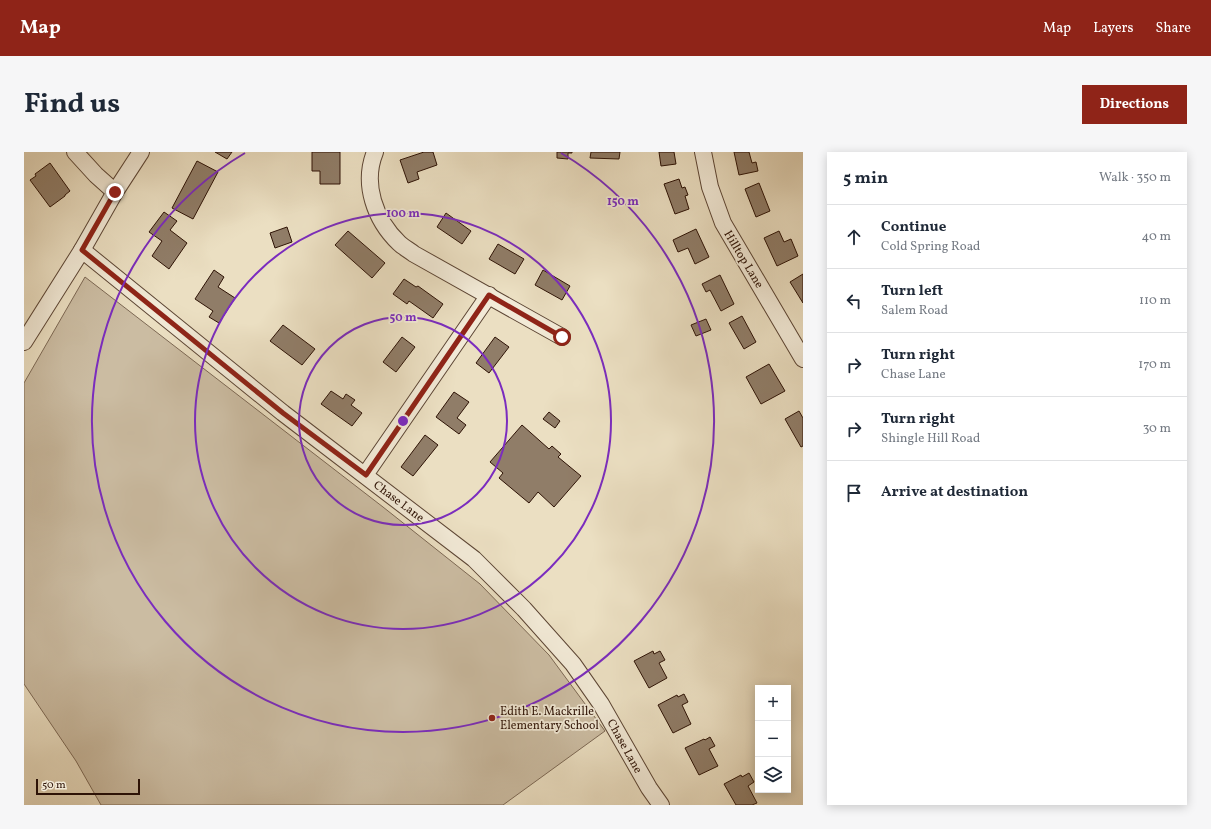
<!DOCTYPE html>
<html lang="en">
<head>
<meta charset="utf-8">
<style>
	:root { --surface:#fff; --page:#f6f6f7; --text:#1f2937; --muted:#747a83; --line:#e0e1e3; --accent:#8f2418 }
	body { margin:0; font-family:Vollkorn,serif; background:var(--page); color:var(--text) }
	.controls { position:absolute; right:12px; bottom:12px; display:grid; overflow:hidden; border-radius:0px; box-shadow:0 2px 10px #0003 }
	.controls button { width:36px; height:36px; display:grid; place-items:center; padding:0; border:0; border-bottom:1px solid var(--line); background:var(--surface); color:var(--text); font:20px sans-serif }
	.scale { position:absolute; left:12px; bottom:10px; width:104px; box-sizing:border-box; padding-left:4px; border:2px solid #2e1306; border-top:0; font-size:11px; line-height:14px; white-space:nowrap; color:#2e1306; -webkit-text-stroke:3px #f2ead7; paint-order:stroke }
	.stop { position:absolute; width:12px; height:12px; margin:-9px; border:3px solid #8f2418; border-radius:50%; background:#fff }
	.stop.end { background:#8f2418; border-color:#fff; box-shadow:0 1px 4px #0008 }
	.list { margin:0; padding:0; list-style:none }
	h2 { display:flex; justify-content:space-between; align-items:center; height:52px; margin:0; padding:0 16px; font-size:17px }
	h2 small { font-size:13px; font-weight:400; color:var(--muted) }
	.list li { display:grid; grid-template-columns:26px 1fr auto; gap:12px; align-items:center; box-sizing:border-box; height:64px; padding:0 16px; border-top:1px solid var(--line) }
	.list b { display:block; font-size:15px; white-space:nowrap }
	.list p { margin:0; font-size:13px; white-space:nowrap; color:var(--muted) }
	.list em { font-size:13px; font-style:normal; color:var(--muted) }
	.icon { flex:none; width:22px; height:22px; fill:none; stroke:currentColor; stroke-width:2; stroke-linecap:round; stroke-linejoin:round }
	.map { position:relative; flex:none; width:779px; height:653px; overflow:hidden; border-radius:0px }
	header { display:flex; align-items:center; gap:24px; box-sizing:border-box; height:56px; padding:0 20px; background:var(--accent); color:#fff }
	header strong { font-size:19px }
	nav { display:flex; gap:22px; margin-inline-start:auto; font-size:14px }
	.intro { display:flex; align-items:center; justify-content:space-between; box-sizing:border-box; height:96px; padding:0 24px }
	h1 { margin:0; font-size:28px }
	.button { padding:10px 18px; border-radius:0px; background:var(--accent); color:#fff; font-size:14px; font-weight:700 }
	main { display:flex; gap:24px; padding:0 24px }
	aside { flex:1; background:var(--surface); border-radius:0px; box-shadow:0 2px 10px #0003 }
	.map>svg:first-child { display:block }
	.green { fill:#cbbca2; stroke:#7c6854 }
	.building { fill:#907d68; stroke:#2e1306 }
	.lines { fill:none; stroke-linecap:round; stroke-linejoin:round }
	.minor-casing { stroke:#5d4635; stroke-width:18 }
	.minor { stroke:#f2ead7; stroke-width:16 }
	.route { stroke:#8f2418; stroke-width:5 }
	.ring { fill:none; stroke:#7b2cbf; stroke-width:2 }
	.poi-dot { fill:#8f2418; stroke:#f2ead7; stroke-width:1.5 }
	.labels { text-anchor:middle; stroke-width:3.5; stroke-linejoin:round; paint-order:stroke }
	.street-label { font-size:12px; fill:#2e1306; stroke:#f2ead7 }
	.poi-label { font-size:12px; fill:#2e1306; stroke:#f2ead7; text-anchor:start }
	.centre { fill:#7b2cbf; stroke:#f2ead7; stroke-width:2 }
	.ring-label { font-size:12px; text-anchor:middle; font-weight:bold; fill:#7b2cbf; stroke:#f2ead7; stroke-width:3.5; stroke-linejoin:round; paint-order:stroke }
</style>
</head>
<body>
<header>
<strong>Map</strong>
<nav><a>Map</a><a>Layers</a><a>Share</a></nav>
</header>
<div class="intro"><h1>Find us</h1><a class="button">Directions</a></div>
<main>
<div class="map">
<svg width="779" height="653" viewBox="0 0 779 653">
	<rect width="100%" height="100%" fill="#ebdfc2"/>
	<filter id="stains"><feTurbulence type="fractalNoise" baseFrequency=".005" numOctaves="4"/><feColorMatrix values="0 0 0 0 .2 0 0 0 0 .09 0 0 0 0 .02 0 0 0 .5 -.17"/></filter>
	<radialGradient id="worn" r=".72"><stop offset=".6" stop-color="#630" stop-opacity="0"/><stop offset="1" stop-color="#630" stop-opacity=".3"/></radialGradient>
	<polygon class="green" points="61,125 359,355 456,432 525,503 581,579 479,653 77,653 52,609 0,532 0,231"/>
	<g class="building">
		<polygon points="191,0 208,0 203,7"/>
		<polygon points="288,0 316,0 316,32 296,32 296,19 288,19"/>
		<polygon points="400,0 409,0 413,13 393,20 395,27 384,31 376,8"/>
		<polygon points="533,0 548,0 548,1 544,1 544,7 533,6"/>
		<polygon points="567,0 596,0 595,7 566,6"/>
		<polygon points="635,0 650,0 652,12 637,14"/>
		<polygon points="710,0 725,0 728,11 732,10 734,19 715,23"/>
		<polygon points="173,9 194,20 169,67 148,56"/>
		<polygon points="26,11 46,39 41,43 41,44 26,55 6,28 12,24 11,22"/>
		<polygon points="655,27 658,36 661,35 664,43 661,44 665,57 651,62 640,32"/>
		<polygon points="735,31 746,59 732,65 721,37"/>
		<polygon points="140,60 153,69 146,78 163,91 145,117 128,104 138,89 125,80"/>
		<polygon points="422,61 447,79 438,92 413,75"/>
		<polygon points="263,75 268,90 251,96 246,81"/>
		<polygon points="672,77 685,105 671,112 664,96 654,100 649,88"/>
		<polygon points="324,79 361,111 348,126 311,93"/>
		<polygon points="755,79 760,90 767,87 774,104 753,114 740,86"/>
		<polygon points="474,92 500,107 491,122 465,107"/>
		<polygon points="190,118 200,125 194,135 211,146 195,171 185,165 189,159 171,147"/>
		<polygon points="519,118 546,134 538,148 511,133"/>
		<polygon points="779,122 779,151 766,130"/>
		<polygon points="696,123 710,152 697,159 686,138 682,140 678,132"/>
		<polygon points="380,127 392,135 394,134 419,152 409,166 385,149 383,152 369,142"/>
		<polygon points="718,164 732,190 720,197 705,171"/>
		<polygon points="682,167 687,178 672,184 667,173"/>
		<polygon points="259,173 291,197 278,213 246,189"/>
		<polygon points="378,185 391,195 372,220 359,210"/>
		<polygon points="471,185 485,195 465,221 452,211"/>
		<polygon points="745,212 761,239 737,252 722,225"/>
		<polygon points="307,239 319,247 322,242 331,248 327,253 338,261 328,274 297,252"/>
		<polygon points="430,240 445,250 433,266 442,273 435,282 412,265"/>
		<polygon points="775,259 779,266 779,294 777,295 761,267"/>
		<polygon points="525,260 536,269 531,276 519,267"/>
		<polygon points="498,273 525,297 528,294 537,302 534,305 557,324 530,355 514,340 505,351 475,326 479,321 466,310"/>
		<polygon points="401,283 414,293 389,324 377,315"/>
		<polygon points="629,499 630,502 636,499 641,508 635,511 643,526 625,536 610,509"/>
		<polygon points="660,542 664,550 658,553 667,572 649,581 634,553 653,543 654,545"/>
		<polygon points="686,585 691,594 685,597 694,614 675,623 661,596 680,587 681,588"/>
		<polygon points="725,621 730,630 724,634 733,651 728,653 712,653 700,632 717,623 718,625"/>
	</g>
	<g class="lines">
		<g class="minor-casing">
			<g id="minor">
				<polyline points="51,0 72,23 91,40"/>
				<path d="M351,0C338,32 351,68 375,91C379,95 385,98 390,102L538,185"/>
				<polyline points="679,0 686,35 699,71 779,207"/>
				<polyline points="58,98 259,261 450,407 500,457 549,512 577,552 625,636 637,653"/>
				<polyline points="0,190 58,98 91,40 117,0"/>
				<polyline points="341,323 465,143"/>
			</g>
		</g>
		<use href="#minor" class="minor"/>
	</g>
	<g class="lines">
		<polyline class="route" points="91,40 58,98 259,261 342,323 465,143 538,185"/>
	</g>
	<g class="ring">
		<circle cx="379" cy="269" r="104"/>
		<circle cx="379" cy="269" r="208"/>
		<path d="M537 1A311 311 0 1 1 221 1"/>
	</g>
	<circle class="poi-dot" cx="468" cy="566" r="4"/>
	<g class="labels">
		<g class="street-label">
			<text transform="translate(720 107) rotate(59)" y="4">Hilltop Lane</text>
			<text transform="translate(375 349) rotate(37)" y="4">Chase Lane</text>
			<text transform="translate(601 594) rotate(61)" y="4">Chase Lane</text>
		</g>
		<g class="poi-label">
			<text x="476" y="563">Edith E. Mackrille<tspan x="476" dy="14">Elementary School</tspan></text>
		</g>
	</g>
	<circle cx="379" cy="269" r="6" class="centre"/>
	<g class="ring-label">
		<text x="599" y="53">150 m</text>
		<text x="379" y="65">100 m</text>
		<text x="379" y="169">50 m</text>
	</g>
	<rect width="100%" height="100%" filter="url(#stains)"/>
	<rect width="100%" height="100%" fill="url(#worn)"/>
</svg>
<div class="controls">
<button>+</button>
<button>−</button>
<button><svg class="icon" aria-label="layers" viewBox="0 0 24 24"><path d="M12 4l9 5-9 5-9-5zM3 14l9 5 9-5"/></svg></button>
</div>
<div class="scale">50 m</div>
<div class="stop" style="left:538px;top:185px"></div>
<div class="stop end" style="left:91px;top:40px"></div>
</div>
<aside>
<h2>5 min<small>Walk · 350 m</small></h2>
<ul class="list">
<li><svg class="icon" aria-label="ahead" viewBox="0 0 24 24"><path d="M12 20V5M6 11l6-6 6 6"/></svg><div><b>Continue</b><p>Cold Spring Road</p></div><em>40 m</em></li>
<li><svg class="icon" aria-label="left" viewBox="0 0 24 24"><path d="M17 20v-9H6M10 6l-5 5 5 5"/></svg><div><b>Turn left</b><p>Salem Road</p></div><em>110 m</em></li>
<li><svg class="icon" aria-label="right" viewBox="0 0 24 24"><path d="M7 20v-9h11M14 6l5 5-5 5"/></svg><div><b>Turn right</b><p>Chase Lane</p></div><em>170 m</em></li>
<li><svg class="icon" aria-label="right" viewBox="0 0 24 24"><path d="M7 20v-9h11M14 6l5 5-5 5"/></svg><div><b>Turn right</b><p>Shingle Hill Road</p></div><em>30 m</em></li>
<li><svg class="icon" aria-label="arrive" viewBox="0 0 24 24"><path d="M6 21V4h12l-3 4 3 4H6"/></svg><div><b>Arrive at destination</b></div></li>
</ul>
</aside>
</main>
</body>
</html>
